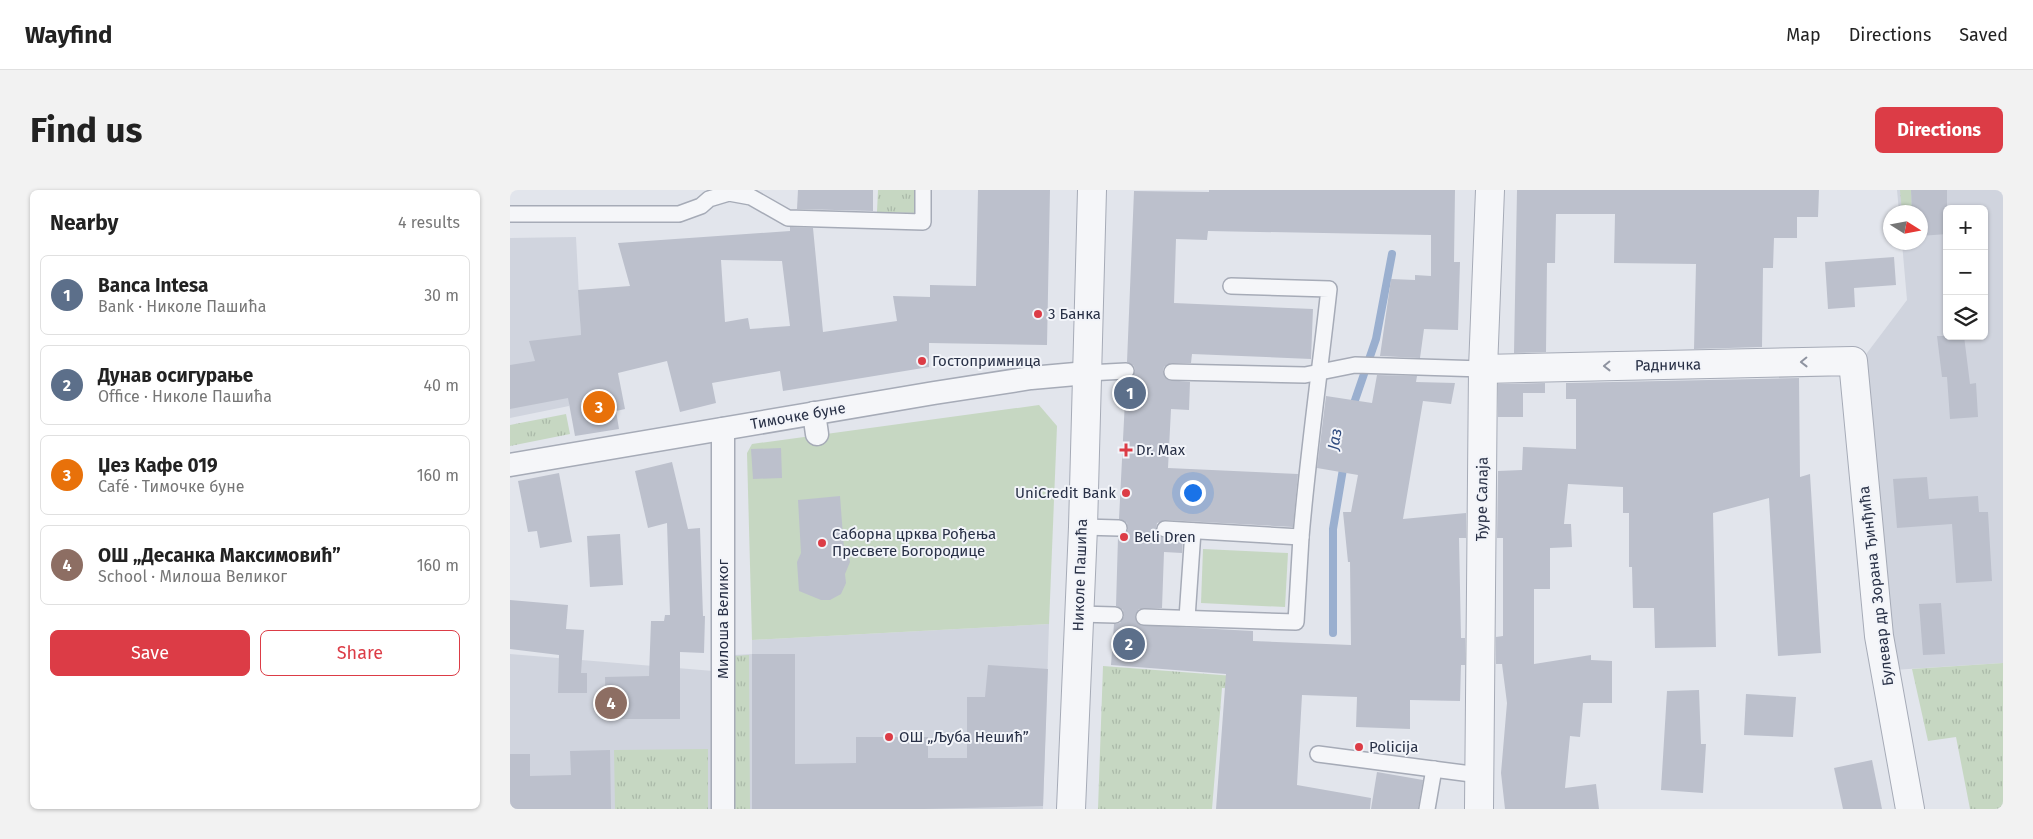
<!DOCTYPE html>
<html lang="en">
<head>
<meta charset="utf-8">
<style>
	:root { --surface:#fff; --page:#f2f2f2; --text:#222; --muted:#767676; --line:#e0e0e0; --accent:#dc3c46 }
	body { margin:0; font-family:"Fira Sans",sans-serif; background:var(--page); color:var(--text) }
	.controls { position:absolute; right:15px; top:15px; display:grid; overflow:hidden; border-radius:8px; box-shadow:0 1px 4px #0004 }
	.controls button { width:45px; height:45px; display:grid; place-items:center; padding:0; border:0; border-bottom:1px solid var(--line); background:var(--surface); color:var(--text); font:25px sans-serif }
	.compass { position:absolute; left:1373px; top:15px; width:45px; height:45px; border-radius:50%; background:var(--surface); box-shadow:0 1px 4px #0004; rotate:101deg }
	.you { position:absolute; left:682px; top:302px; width:18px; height:18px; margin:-12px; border:4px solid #fff; border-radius:50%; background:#1a73e8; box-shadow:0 0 0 8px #1a73e833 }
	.badge { display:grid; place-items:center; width:32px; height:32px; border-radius:50%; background:var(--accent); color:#fff; font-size:16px; font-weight:700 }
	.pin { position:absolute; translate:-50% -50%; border:2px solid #fff; box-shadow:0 1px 5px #0006 }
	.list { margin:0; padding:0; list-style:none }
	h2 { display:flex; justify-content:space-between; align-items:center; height:65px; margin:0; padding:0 20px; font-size:21px }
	h2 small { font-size:16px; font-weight:400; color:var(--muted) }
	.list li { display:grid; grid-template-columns:32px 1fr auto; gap:15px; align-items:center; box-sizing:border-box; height:80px; margin:0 10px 10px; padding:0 10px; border:1px solid var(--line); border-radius:8px }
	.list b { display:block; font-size:19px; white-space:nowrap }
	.list p { margin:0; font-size:16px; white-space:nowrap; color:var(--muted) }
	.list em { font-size:16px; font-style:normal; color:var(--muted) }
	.actions { display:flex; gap:10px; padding:15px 20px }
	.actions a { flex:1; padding:11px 0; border:1px solid var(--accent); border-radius:8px; text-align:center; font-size:18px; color:var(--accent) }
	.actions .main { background:var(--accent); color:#fff }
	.icon { flex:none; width:28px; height:28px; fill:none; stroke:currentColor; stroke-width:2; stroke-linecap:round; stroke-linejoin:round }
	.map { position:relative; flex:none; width:1493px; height:619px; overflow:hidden; border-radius:8px }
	header { display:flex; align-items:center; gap:30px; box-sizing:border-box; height:70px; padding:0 25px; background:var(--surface); border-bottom:1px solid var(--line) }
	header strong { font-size:24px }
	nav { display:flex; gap:28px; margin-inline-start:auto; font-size:18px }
	.intro { display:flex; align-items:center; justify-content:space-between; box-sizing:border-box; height:120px; padding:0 30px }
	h1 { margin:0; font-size:35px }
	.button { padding:12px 22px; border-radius:8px; background:var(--accent); color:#fff; font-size:18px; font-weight:700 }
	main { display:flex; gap:30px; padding:0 30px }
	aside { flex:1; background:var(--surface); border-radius:8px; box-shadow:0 1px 4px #0004 }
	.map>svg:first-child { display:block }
	.built { fill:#d0d4de; fill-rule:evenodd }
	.grass { fill:url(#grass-tufts) }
	.park { fill:#c6d7c2 }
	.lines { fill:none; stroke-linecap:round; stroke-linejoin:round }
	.stream { stroke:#9aafcf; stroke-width:8 }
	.building { fill:#bcc0cc; fill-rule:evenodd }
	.service-casing { stroke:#a6abb7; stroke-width:18 }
	.pedestrian-casing { stroke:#a6abb7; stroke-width:25 }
	.minor-casing { stroke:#a6abb7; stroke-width:30 }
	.tertiary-casing { stroke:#a6abb7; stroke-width:30 }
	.service { stroke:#f5f6f9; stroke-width:15 }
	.pedestrian { stroke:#f5f6f9; stroke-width:22 }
	.minor { stroke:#f5f6f9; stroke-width:28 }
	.tertiary { stroke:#f5f6f9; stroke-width:28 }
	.oneway { stroke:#8e93a0 }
	.poi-dot { fill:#dc3c46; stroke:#f2f4f9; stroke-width:2 }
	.labels { text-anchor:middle; stroke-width:4; stroke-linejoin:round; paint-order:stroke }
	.poi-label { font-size:15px; fill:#283046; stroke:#f2f4f9; text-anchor:start }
	.street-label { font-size:15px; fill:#283046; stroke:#f2f4f9 }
	.water-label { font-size:16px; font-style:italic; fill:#2e4a7e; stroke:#f2f4f9 }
</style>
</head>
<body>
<header>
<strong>Wayfind</strong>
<nav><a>Map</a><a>Directions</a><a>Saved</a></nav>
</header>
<div class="intro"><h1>Find us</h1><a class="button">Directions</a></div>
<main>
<aside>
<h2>Nearby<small>4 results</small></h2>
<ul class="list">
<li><span class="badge" style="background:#5c6f8a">1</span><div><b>Banca Intesa</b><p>Bank · Николе Пашића</p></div><em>30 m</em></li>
<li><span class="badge" style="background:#5c6f8a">2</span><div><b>Дунав осигурање</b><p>Office · Николе Пашића</p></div><em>40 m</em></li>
<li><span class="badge" style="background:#e8710a">3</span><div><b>Џез Кафе 019</b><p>Café · Тимочке буне</p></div><em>160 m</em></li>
<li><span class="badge" style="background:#8d6e63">4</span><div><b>ОШ „Десанка Максимовић”</b><p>School · Милоша Великог</p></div><em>160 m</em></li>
</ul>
<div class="actions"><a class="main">Save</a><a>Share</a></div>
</aside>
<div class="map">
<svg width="1493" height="619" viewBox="0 0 1493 619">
	<defs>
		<pattern id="grass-tufts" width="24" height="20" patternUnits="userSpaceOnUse" patternTransform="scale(1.25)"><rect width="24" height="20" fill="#c6d7c2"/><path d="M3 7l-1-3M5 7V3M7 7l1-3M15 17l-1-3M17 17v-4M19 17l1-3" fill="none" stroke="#aab9a8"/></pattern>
	</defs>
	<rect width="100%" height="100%" fill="#e2e5ec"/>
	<g class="built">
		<path d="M1387,0H1493V473L1383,480L1351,171L1397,110L1392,53L1410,52V22H1389ZM1437,19H1474V146H1437Z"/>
		<polygon points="66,47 71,145 59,208 59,216 0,228 0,48"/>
		<polygon points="539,434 533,619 222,619 224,465 242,464 242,450"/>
		<polygon points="0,464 203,481 202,619 0,619"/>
	</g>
	<g class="grass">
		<polygon points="368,0 407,0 406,23 367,22"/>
		<polygon points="1390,0 1401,0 1402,22 1392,22"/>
		<polygon points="56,224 60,244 0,256 0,235"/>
		<polygon points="239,465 240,619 224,619 225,466"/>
		<polygon points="1493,473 1493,619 1460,619 1446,547 1418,551 1402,479"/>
		<polygon points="593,476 737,487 737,499 712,498 702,619 588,619"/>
		<polygon points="198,559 198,619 105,619 104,560"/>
	</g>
	<g class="park">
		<polygon points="529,215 547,236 539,434 242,450 237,263 242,254"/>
		<polygon points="693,359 778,363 775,417 691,413"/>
	</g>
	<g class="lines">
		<g class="stream">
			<polyline points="842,219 866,149 882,64"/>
			<polyline points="823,443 823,339 834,273"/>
		</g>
	</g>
	<g class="building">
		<polygon points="288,0 363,0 363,21 287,19"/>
		<path d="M468,0H540L537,155L419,153V177L273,201L270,181L202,193L206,213L170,222L157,171L108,183L115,219L106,221L109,239L65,246L58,208L0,219V175L25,171L19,151L71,145L68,100L120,96L108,53L280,41V37L303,38L313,142L387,131L383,106L420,107V95L466,96ZM211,70L272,71L280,136L240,139L238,128L215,132Z"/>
		<polygon points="699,0 945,0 944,72 950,72 948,140 914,139 910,168 870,166 881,89 905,90 905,85 921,86 921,45 698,41 697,50 666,49 664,113 803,119 801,169 682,164 681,173 662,173 654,177 653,182 658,190 680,192 679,220 661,219 658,278 788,284 783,337 656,330 647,333 646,339 650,347 673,349 672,363 654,362 652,418 629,419 625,427 630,435 743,441 743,451 841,455 840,372 838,372 833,322 841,322 848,285 807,278 816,206 862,213 867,185 907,186 906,192 945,193 941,214 913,211 893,329 956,323 956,348 949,348 951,448 955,448 955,475 951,475 950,511 900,510 900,539 846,537 847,507 792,505 787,595 861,608 860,619 706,619 716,484 601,475 604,434 610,433 614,426 613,420 606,416 608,347 614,346 618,339 617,333 609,329 616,190 621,189 625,181 624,176 617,172 624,1 699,2"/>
		<polygon points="1007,0 1309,0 1308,27 1287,27 1287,48 1264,48 1263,78 1253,78 1252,157 1184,159 1186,74 1104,73 1105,24 1046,24 1045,73 1037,73 1036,162 1004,163"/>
		<polygon points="1401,0 1437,0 1437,44 1410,46 1410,22 1402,22"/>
		<polygon points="1384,67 1386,95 1344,98 1345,117 1318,119 1315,72"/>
		<polygon points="1427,146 1454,146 1460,194 1466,193 1468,227 1440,229 1437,187 1432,187"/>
		<polygon points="1289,188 1290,287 1300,284 1311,463 1268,466 1259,308 1203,323 1206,457 1145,458 1144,418 1123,418 1122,377 1119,377 1119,323 1113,323 1113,297 1058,294 1054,334 1061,334 1062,357 1040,358 1040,399 1024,399 1024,474 1081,465 1081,470 1102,471 1102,513 1073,513 1070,547 1060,546 1055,598 1086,594 1089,619 995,619 991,583 997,513 992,474 986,474 986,447 993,446 993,348 987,348 988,281 1012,280 1013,257 1066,259 1066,209 1056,209 1056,193"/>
		<polygon points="1035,193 1035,203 1013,203 1013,227 988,227 988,194"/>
		<polygon points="271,258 272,288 243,289 241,259"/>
		<polygon points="162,272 178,339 190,338 193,426 195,426 194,463 170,462 170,529 96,529 95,487 139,486 141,431 154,431 155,425 160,425 157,333 138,338 125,281"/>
		<polygon points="49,283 62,352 30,358 27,341 18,342 8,291"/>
		<polygon points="1417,287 1419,309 1468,306 1469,322 1478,322 1482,391 1446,393 1442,334 1387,338 1383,289"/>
		<polygon points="330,306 334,359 339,366 340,372 335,384 336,393 331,404 320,410 311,410 289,401 287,372 291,363 288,310"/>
		<polygon points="110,344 113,395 80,397 77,346"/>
		<polygon points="0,410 58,415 56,439 74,440 71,483 77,483 77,503 48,503 49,465 0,459"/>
		<polygon points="1431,413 1435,464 1413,465 1409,414"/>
		<polygon points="242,464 285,464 285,574 346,573 346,547 418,547 418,568 457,568 457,507 475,507 478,475 538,479 533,616 414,619 242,619"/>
		<polygon points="1189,500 1191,554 1196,554 1193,603 1151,600 1157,501"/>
		<polygon points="1236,504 1286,507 1283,547 1234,545"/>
		<polygon points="100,560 101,619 0,619 0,564 20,564 20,586 61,585 60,561"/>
		<polygon points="1362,570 1372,619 1333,619 1324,578"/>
		<polygon points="867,582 913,590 908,619 861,619"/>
	</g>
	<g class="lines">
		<g class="service-casing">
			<g id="service">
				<polyline points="0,24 169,24 191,16 199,9 219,3 241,7 278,28 413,32 413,0"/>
				<polyline points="662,182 795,185 845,175 973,179"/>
				<polyline points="577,183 616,181"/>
				<polyline points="573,337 609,338"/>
				<path d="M655,339L791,347C798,264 810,181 819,99L721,96"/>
				<polyline points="569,424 605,425"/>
				<polyline points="634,427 786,432 791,347"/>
				<polyline points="677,428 683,341"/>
				<polyline points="808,564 969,585"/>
				<polyline points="917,619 924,579"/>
			</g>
		</g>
		<g class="pedestrian-casing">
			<g id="pedestrian">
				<polyline points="304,223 307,244"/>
				<polyline points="213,239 213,619"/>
				<polyline points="0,275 424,203 521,188 577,183"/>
			</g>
		</g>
		<g class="minor-casing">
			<g id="minor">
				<polyline points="973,179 1343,171 1369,446 1400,619"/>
				<polyline points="969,619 973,179 980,0"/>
			</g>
		</g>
		<g class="tertiary-casing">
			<polyline id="tertiary" points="561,619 573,337 582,0"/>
		</g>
		<use href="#service" class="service"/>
		<use href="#pedestrian" class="pedestrian"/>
		<use href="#minor" class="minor"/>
		<use href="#tertiary" class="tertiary"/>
	</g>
	<defs><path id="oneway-chevron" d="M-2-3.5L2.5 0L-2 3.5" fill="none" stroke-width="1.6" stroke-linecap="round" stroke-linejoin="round" transform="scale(1.25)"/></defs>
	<g class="oneway">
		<use href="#oneway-chevron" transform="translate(1294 172) rotate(179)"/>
		<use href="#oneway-chevron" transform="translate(1097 176) rotate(179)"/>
	</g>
	<g class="poi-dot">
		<circle cx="528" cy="124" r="5"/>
		<circle cx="412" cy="171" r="5"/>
		<path d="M613.5 252.5h5v5h5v5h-5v5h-5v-5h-5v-5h5z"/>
		<circle cx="616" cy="303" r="5"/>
		<circle cx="614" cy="347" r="5"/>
		<circle cx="312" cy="353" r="5"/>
		<circle cx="379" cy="547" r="5"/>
		<circle cx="849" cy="557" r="5"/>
	</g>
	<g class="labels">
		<g class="poi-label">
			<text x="538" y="129">3 Банка</text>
			<text x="422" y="176">Гостопримница</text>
			<text x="626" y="265">Dr. Max</text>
			<text x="606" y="308" text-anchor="end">UniCredit Bank</text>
			<text x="322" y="349">Саборна црква Рођења<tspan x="322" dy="17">Пресвете Богородице</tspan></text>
			<text x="624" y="352">Beli Dren</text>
			<text x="389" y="552">ОШ „Љуба Нешић”</text>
			<text x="859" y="562">Policija</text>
		</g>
		<g class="street-label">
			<text transform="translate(1158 175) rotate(-1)" y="5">Радничка</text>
			<text transform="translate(288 226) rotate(-10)" y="5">Тимочке буне</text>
			<text transform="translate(972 309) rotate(-89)" y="5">Ђуре Салаја</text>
			<text transform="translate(570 385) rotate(-88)" y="5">Николе Пашића</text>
			<text transform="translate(1366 396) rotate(-97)" y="5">Булевар др Зорана Ђинђића</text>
			<text transform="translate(213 429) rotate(-90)" y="5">Милоша Великог</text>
		</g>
		<g class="water-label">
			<text transform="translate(824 249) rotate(-81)" y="6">Јаз</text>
		</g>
	</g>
</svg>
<div class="controls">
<button>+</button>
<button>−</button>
<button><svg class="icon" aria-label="layers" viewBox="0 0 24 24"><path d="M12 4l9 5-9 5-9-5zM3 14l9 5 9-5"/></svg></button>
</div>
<svg class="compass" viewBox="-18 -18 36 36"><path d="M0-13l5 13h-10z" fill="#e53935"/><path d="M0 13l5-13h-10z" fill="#767676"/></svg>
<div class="you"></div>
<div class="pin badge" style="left:620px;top:203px;background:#5c6f8a">1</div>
<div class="pin badge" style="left:619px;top:454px;background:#5c6f8a">2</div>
<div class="pin badge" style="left:89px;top:217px;background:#e8710a">3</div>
<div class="pin badge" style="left:101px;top:513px;background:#8d6e63">4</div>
</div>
</main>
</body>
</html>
